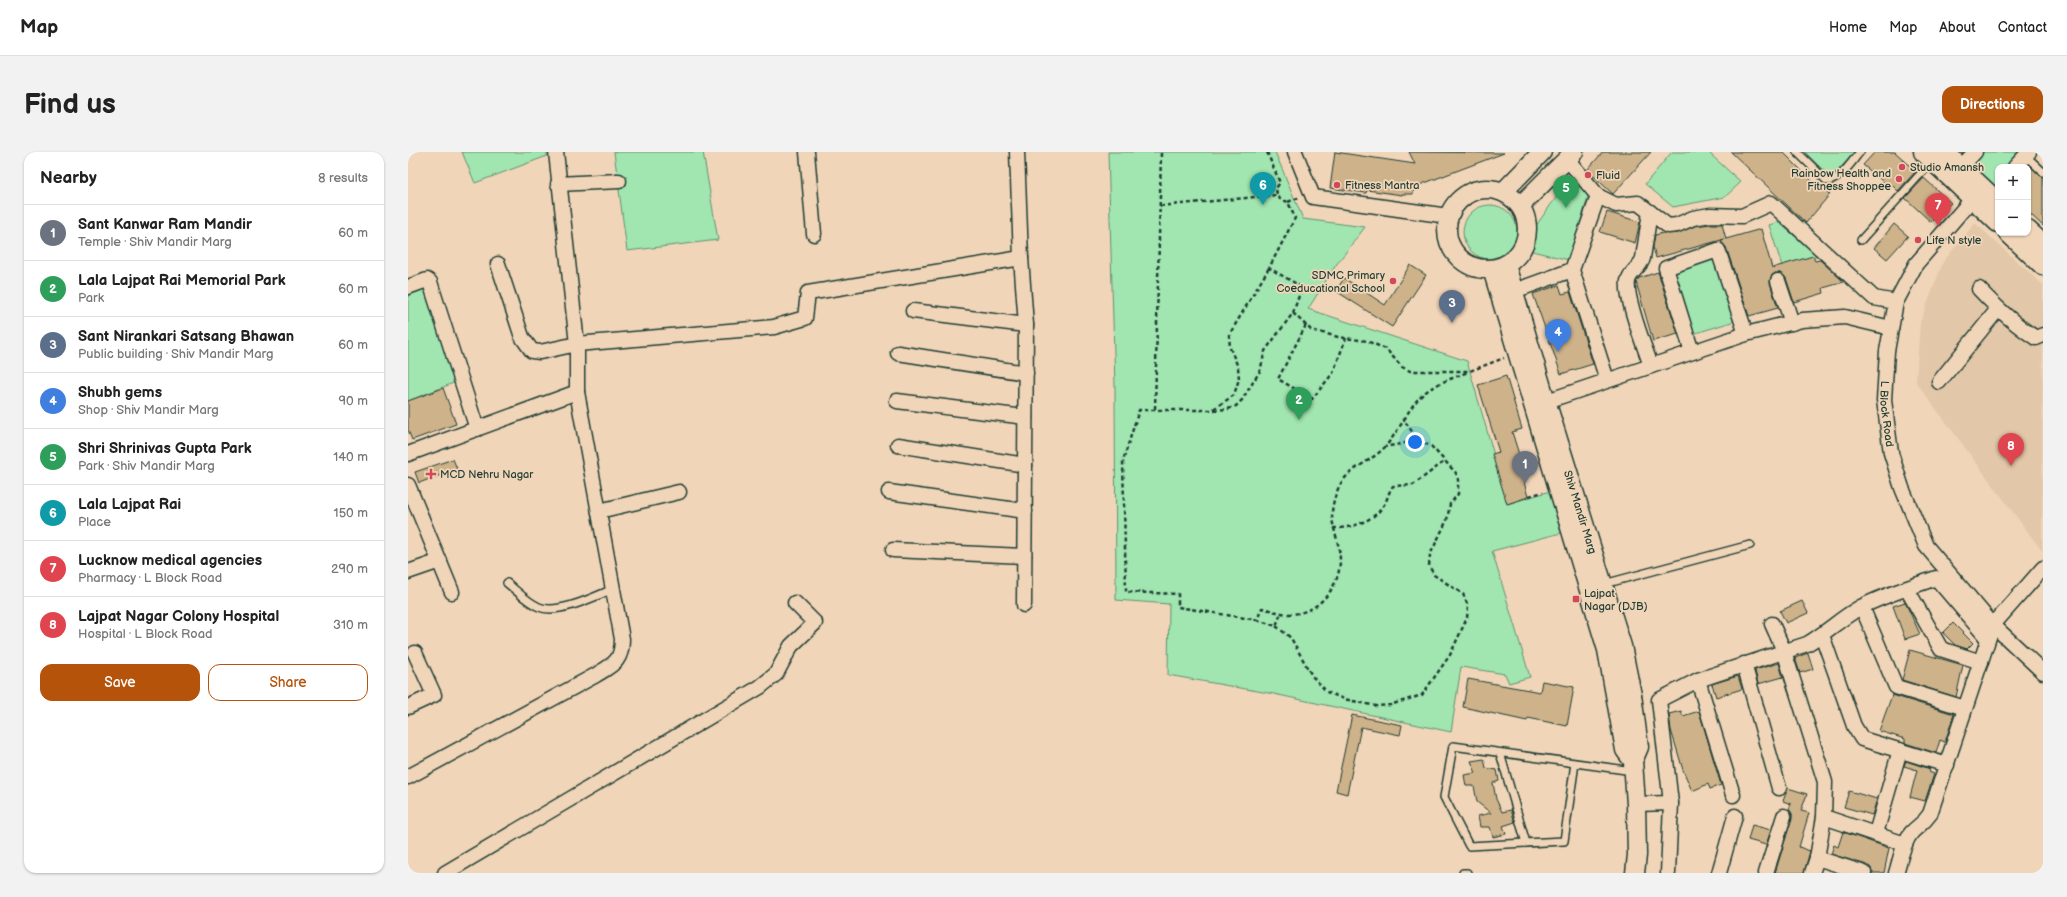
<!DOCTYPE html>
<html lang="en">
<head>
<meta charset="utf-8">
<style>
	:root { --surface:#fff; --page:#f2f2f2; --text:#222; --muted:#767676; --line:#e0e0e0; --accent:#b45309 }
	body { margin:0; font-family:"Balsamiq Sans",sans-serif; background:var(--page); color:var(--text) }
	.controls { position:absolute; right:12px; top:12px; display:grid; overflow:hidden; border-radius:8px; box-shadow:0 1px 3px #0004 }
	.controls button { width:36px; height:36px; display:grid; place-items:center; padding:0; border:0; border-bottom:1px solid var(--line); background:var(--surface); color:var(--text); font:20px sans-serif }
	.you { position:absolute; left:1007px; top:290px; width:14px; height:14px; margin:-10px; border:3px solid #fff; border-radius:50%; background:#1a73e8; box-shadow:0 0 0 6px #1a73e833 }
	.badge { display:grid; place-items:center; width:26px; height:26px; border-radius:50%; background:var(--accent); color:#fff; font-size:13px; font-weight:700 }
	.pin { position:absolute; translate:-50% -33px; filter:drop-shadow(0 1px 2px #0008) }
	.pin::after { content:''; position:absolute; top:21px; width:14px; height:12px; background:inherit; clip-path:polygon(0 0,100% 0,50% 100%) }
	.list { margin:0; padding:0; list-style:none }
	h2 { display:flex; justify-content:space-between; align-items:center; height:52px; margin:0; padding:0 16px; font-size:17px }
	h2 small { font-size:13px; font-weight:400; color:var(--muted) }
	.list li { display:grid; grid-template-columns:26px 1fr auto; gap:12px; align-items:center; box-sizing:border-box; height:56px; padding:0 16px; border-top:1px solid var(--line) }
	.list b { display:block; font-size:15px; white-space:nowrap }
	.list p { margin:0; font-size:13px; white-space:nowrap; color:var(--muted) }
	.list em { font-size:13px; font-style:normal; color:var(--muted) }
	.actions { display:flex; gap:8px; padding:12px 16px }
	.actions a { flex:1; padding:9px 0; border:1px solid var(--accent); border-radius:12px; text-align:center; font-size:14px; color:var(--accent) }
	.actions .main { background:var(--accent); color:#fff }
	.map { position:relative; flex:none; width:1635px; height:721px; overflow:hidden; border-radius:12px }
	header { display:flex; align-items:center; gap:24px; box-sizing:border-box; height:56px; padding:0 20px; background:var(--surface); border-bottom:1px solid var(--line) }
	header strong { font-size:19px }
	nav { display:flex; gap:22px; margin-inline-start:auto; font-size:14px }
	.intro { display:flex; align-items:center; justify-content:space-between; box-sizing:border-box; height:96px; padding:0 24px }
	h1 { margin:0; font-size:28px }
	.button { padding:10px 18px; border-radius:12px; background:var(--accent); color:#fff; font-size:14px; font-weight:700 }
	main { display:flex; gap:24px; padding:0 24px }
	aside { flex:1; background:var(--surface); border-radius:12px; box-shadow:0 1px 3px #0004 }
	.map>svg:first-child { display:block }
	.built { fill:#e2c7a8 }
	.green { fill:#a1e5b0; stroke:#609172 }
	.building { fill:#ceb28a; stroke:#1f3d34 }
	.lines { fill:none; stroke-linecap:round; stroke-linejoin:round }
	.service-casing { stroke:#1f3d34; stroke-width:10 }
	.minor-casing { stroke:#1f3d34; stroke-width:17 }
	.tertiary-casing { stroke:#1f3d34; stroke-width:21 }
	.path { stroke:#1f3d34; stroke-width:2.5; stroke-dasharray:4 3; stroke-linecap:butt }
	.service { stroke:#f1d5b8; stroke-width:7 }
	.minor { stroke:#f1d5b8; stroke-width:14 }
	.tertiary { stroke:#f1d5b8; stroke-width:18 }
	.poi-dot { fill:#d1495b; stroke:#f1d5b8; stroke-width:1.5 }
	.labels { text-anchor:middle; stroke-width:3.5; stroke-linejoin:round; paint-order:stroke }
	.poi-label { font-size:11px; fill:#1f3d34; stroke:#f1d5b8; text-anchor:start }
	.street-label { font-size:11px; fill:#1f3d34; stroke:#f1d5b8 }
</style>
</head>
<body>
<header>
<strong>Map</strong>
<nav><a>Home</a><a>Map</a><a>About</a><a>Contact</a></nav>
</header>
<div class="intro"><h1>Find us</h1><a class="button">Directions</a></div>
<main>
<aside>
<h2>Nearby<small>8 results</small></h2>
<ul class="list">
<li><span class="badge" style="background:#6b7280">1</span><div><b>Sant Kanwar Ram Mandir</b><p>Temple · Shiv Mandir Marg</p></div><em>60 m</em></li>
<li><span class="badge" style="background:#2e9e5b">2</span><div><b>Lala Lajpat Rai Memorial Park</b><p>Park</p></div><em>60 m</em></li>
<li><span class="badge" style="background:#5c6f8a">3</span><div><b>Sant Nirankari Satsang Bhawan</b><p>Public building · Shiv Mandir Marg</p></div><em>60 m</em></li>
<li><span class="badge" style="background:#3f7fe0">4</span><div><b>Shubh gems</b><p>Shop · Shiv Mandir Marg</p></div><em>90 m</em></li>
<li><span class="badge" style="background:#2e9e5b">5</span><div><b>Shri Shrinivas Gupta Park</b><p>Park · Shiv Mandir Marg</p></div><em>140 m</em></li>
<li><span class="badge" style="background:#0f9aa8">6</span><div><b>Lala Lajpat Rai</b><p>Place</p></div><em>150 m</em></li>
<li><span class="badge" style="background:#e0444e">7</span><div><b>Lucknow medical agencies</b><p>Pharmacy · L Block Road</p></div><em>290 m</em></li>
<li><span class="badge" style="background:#e0444e">8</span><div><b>Lajpat Nagar Colony Hospital</b><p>Hospital · L Block Road</p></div><em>310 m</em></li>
</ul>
<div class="actions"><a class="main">Save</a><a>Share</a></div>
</aside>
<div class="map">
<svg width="1635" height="721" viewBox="0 0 1635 721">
	<rect width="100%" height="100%" fill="#f1d5b8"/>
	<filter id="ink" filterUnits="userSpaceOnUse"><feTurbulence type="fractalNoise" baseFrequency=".025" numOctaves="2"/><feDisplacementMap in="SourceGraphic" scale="8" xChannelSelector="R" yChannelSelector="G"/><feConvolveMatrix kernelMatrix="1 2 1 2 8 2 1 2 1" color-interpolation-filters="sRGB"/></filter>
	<g filter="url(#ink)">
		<polygon class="built" points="1567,71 1635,133 1634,399 1508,230 1512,171 1535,110"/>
		<g class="green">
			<polygon points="54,0 139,0 139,4 67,31"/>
			<polygon points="206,0 295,0 310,88 219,99"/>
			<polygon points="700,0 867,0 895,67 957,75 928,113 900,157 1059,209 1100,352 1142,339 1153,381 1084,399 1122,525 1101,531 1097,522 1053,515 1043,580 866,542 760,523 761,452 708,448 707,234"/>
			<polygon points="1264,0 1304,0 1302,2 1333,30 1317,45 1265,55 1237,32"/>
			<polygon points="1397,0 1447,0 1423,26"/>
			<polygon points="1571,0 1618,0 1605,15 1590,15 1590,31 1586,36 1559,13"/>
			<polygon points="1164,23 1182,38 1161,108 1120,98 1127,75"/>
			<circle cx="1082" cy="80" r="27"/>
			<polygon points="1370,70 1410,103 1374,114 1361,73"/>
			<polygon points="1310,106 1330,168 1285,182 1265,120"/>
			<polygon points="17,131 48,230 0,249 0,137"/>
		</g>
		<g class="building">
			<polygon points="927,0 1007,12 1001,0 1096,1 1006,35 1005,42 994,42 994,43 959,38 958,41 922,36"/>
			<polygon points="1195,0 1243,0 1205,42 1179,18"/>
			<polygon points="1323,0 1375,0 1405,30 1422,42 1398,71"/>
			<polygon points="1467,0 1487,0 1508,19 1490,39 1485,34 1483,36 1455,13"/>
			<polygon points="1620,13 1635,25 1635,74 1620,60"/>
			<polygon points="1516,26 1543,51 1523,70 1497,46"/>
			<polygon points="1199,60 1232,70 1227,91 1192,80"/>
			<polygon points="1303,72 1314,72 1318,87 1353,77 1364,116 1405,104 1407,109 1412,108 1436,130 1415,136 1416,141 1386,150 1378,126 1372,121 1367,121 1363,124 1362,131 1370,156 1341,164 1318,95 1314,91 1313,88 1317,87 1248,106 1245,95 1247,83 1255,81 1270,81 1287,74"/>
			<polygon points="1486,72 1500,84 1479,107 1466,96"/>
			<polygon points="1002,113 1018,123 984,175 928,139 936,126 977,153"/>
			<polygon points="1250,120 1270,182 1245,189 1228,130 1231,126"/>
			<polygon points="1151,133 1154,142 1162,140 1185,212 1153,222 1125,142"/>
			<polygon points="1098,224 1114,277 1104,280 1118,325 1115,326 1120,345 1099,352 1084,302 1091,300 1070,233"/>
			<polygon points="35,236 48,272 4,288 0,278 0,249"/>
			<polygon points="45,307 49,317 11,331 7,320"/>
			<polygon points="1394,449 1400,461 1378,471 1372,459"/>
			<polygon points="1497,450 1512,482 1497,487 1485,454"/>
			<polygon points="1545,471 1565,491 1559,497 1547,493 1535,481"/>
			<polygon points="1502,498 1555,513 1548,545 1494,528"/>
			<polygon points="1400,501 1405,517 1392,521 1387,506"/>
			<polygon points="1371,511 1375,525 1350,532 1347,518"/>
			<polygon points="1330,524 1334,537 1308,545 1304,532"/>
			<polygon points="1060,527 1132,540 1134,529 1166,535 1159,574 1120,566 1119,569 1055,555"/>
			<polygon points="1484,543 1546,562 1537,590 1532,588 1528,601 1497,591 1497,587 1471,579"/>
			<polygon points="1273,559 1275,564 1291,559 1313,633 1302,637 1300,632 1284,639 1275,618 1263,578 1261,562"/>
			<polygon points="944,563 994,573 992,583 953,575 939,642 928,639"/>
			<polygon points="1076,607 1078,616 1089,618 1091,629 1085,631 1088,647 1094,660 1103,658 1107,670 1095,674 1098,682 1085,685 1082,675 1072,675 1070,664 1083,661 1069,650 1066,634 1058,634 1056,623 1068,621 1063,609"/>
			<polygon points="1498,609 1522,617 1521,620 1526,622 1517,649 1502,645 1509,618 1496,614"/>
			<polygon points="1380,636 1399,642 1393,659 1401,661 1391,695 1402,699 1396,721 1367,721 1384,666 1384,662 1381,657 1383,652 1375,649"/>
			<polygon points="1441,639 1469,647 1464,663 1436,655"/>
			<polygon points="1344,673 1363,678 1358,693 1340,688"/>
			<polygon points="1435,680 1481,696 1476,721 1464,721 1463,716 1459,713 1423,702 1426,693 1430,695"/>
		</g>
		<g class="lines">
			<g class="service-casing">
				<g id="service">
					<path d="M1389,0L1419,29C1432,29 1444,9 1452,0"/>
					<polyline points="1618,4 1635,20"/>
					<polyline points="1453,88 1524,9"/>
					<path d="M99,431C109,439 119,450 131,455C150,463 188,444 205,437"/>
					<polyline points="1196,432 1342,393"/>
					<polyline points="1092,601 1118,691"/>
					<polyline points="1167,611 1156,689 1061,694 1036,645 1045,594 1225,619"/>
					<polyline points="1055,721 1059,721"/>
				</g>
			</g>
			<g class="minor-casing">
				<g id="minor">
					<polyline points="399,0 406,82"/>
					<polyline points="609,0 613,106 618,173 616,453"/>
					<polyline points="887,0 905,45 1040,64"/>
					<polyline points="1159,7 1190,44 1164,118 1199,228"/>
					<polyline points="1553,15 1567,0"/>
					<polyline points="1607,15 1621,0"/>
					<polyline points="150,32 211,29"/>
					<polyline points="1190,44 1208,53 1230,51 1260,74 1269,73 1285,66 1302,63 1334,64 1363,51 1466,146 1488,150"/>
					<path id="s1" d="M1565,46L1508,112L1488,150L1479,199L1476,248L1483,301L1494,336L1518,394L1585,473L1635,520"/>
					<path d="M1242,60L1235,106C1233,115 1222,119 1220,129C1217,146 1237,196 1243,214"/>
					<polyline points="90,112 114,185 124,199 132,200 169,192 366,175 397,166 400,141 613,106"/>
					<polyline points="1370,129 1384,171"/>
					<polyline points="0,135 19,128 22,130 69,277"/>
					<path d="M1571,137C1588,155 1607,173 1628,186L1635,183"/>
					<polyline points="1106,139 1164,118"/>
					<polyline points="505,159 618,173"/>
					<polyline points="1284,200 1258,116 1310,98 1338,182"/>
					<polyline points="490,201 618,221"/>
					<polyline points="1531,230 1590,157"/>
					<polyline points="489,249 617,265"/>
					<polyline points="1139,249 1338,182 1394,168 1437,165 1483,176"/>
					<polyline points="490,293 617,313"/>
					<polyline points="0,302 169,240"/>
					<polyline points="0,333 44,440"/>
					<polyline points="481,340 617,359"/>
					<polyline points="191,359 271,340"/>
					<polyline points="485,398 616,404"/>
					<polyline points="0,420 32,409"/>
					<polyline points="1499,437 1533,497 1573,510"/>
					<polyline points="1454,455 1488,535 1557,556"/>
					<polyline points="1364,472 1376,499 1417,630 1416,665 1409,706 1404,721"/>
					<polyline points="1414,483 1446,574 1454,587 1539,613"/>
					<polyline points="1336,512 1371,636"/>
					<polyline points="1290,528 1325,643"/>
					<polyline points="0,555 26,543 7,501"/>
					<path d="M0,625L188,523C206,512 214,509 214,487L169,240V192L148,0"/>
					<polyline points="1228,652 1263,651"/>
					<polyline points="1416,665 1497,692"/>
					<polyline points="1468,681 1492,598"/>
					<polyline points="1409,706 1456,721"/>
					<polyline points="37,721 352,535 368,522 383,494 407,471 387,451"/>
					<path d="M1260,721L1263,651L1251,548L1290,528L1399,492C1418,481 1433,466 1453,455C1476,443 1503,435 1528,426L1580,487"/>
					<polyline points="1311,721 1327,664"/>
					<polyline points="1358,721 1376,664"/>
					<path d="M1488,721C1492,709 1495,690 1504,680C1511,673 1515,672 1522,662L1585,473L1635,416"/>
				</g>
			</g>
			<g class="tertiary-casing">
				<g id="tertiary">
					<polyline points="1515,0 1590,71"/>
					<polyline points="1537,0 1590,50"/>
					<circle cx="1079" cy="77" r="40"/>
					<polyline points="1095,40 1134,0"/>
					<polyline points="1112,54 1166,0"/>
					<polyline points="1620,78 1635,92"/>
					<polyline points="1600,81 1635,114"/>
					<path id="s2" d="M1098,113L1135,239L1214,494L1224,543L1231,595L1225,609L1228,652L1229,703L1227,721"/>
					<polyline points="1084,117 1199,498 1217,598 1225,609"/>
				</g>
			</g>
			<g class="path">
				<polyline points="859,0 872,31 868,36 869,43 872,47 880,50 887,66 861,116 894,135 885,161"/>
				<polyline points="880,50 892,45"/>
				<polyline points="752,54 869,43"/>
				<path d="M861,116L821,183L822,196L830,215L831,227L826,243L804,258H731L715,309L718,440L770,442V455L849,468L854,456C862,458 871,461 880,462C909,463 932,436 932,408C931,378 916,370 930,337C939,316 962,311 977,295C984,287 990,277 996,268"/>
				<polyline points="898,173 870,227 904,247 925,221 938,186"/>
				<polyline points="747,257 753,0"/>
				<polyline points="806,258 820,257 828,254 834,248 852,219 857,199 885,161 903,178 930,185 959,189 978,197 994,215 1002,219 1062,219 1096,206"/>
				<path d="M1012,291L996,268C1013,236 1027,233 1060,220"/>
				<polyline points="1121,344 1135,340"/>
				<path d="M925,376C942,377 966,369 975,354C980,348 980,340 985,334L1005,333L1037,309"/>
				<polyline points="849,468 868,474 873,461"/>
				<polyline points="868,474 883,486 904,524 919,540 936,547 968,554 982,553 1014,543 1042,503 1059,466 1060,454 1055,442 1026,423 1021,414 1022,403 1039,368 1042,352 1050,342 1050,327 1048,321 1023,294 1018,292 997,291 977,295"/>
			</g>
			<use href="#service" class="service"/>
			<use href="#minor" class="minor"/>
			<use href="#tertiary" class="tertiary"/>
		</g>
	</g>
	<g class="poi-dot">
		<circle cx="1494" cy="15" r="4"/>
		<circle cx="1180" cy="23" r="4"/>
		<circle cx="1491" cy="27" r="4"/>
		<circle cx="929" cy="33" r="4"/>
		<circle cx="1510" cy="88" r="4"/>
		<circle cx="985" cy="129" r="4"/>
		<path d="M21 316h4v4h4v4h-4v4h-4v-4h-4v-4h4z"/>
		<rect x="1164" y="443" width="8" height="8" rx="2"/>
	</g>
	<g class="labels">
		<g class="poi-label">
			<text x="1502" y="19">Studio Amansh</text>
			<text x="1483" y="25" text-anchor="end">Rainbow Health and<tspan x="1483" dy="13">Fitness Shoppee</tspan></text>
			<text x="1188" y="27">Fluid</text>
			<text x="937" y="37">Fitness Mantra</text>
			<text x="1518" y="92">Life N style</text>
			<text x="977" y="127" text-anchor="end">SDMC Primary<tspan x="977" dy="13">Coeducational School</tspan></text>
			<text x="32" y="326">MCD Nehru Nagar</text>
			<text x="1176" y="445">Lajpat<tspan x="1176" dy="13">Nagar (DJB)</tspan></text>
		</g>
		<g class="street-label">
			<text dy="4" stroke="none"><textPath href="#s1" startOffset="243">L Block Road</textPath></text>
			<text dy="4" stroke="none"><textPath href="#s2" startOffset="258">Shiv Mandir Marg</textPath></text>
		</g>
	</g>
</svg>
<div class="controls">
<button>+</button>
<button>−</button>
</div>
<div class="you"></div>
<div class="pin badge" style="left:1117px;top:332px;background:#6b7280">1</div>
<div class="pin badge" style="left:891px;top:268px;background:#2e9e5b">2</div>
<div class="pin badge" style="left:1044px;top:171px;background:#5c6f8a">3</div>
<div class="pin badge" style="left:1150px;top:200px;background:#3f7fe0">4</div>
<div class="pin badge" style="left:1158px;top:56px;background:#2e9e5b">5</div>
<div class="pin badge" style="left:855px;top:53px;background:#0f9aa8">6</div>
<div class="pin badge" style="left:1530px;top:74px;background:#e0444e">7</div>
<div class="pin badge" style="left:1603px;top:314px;background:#e0444e">8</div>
</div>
</main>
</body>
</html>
